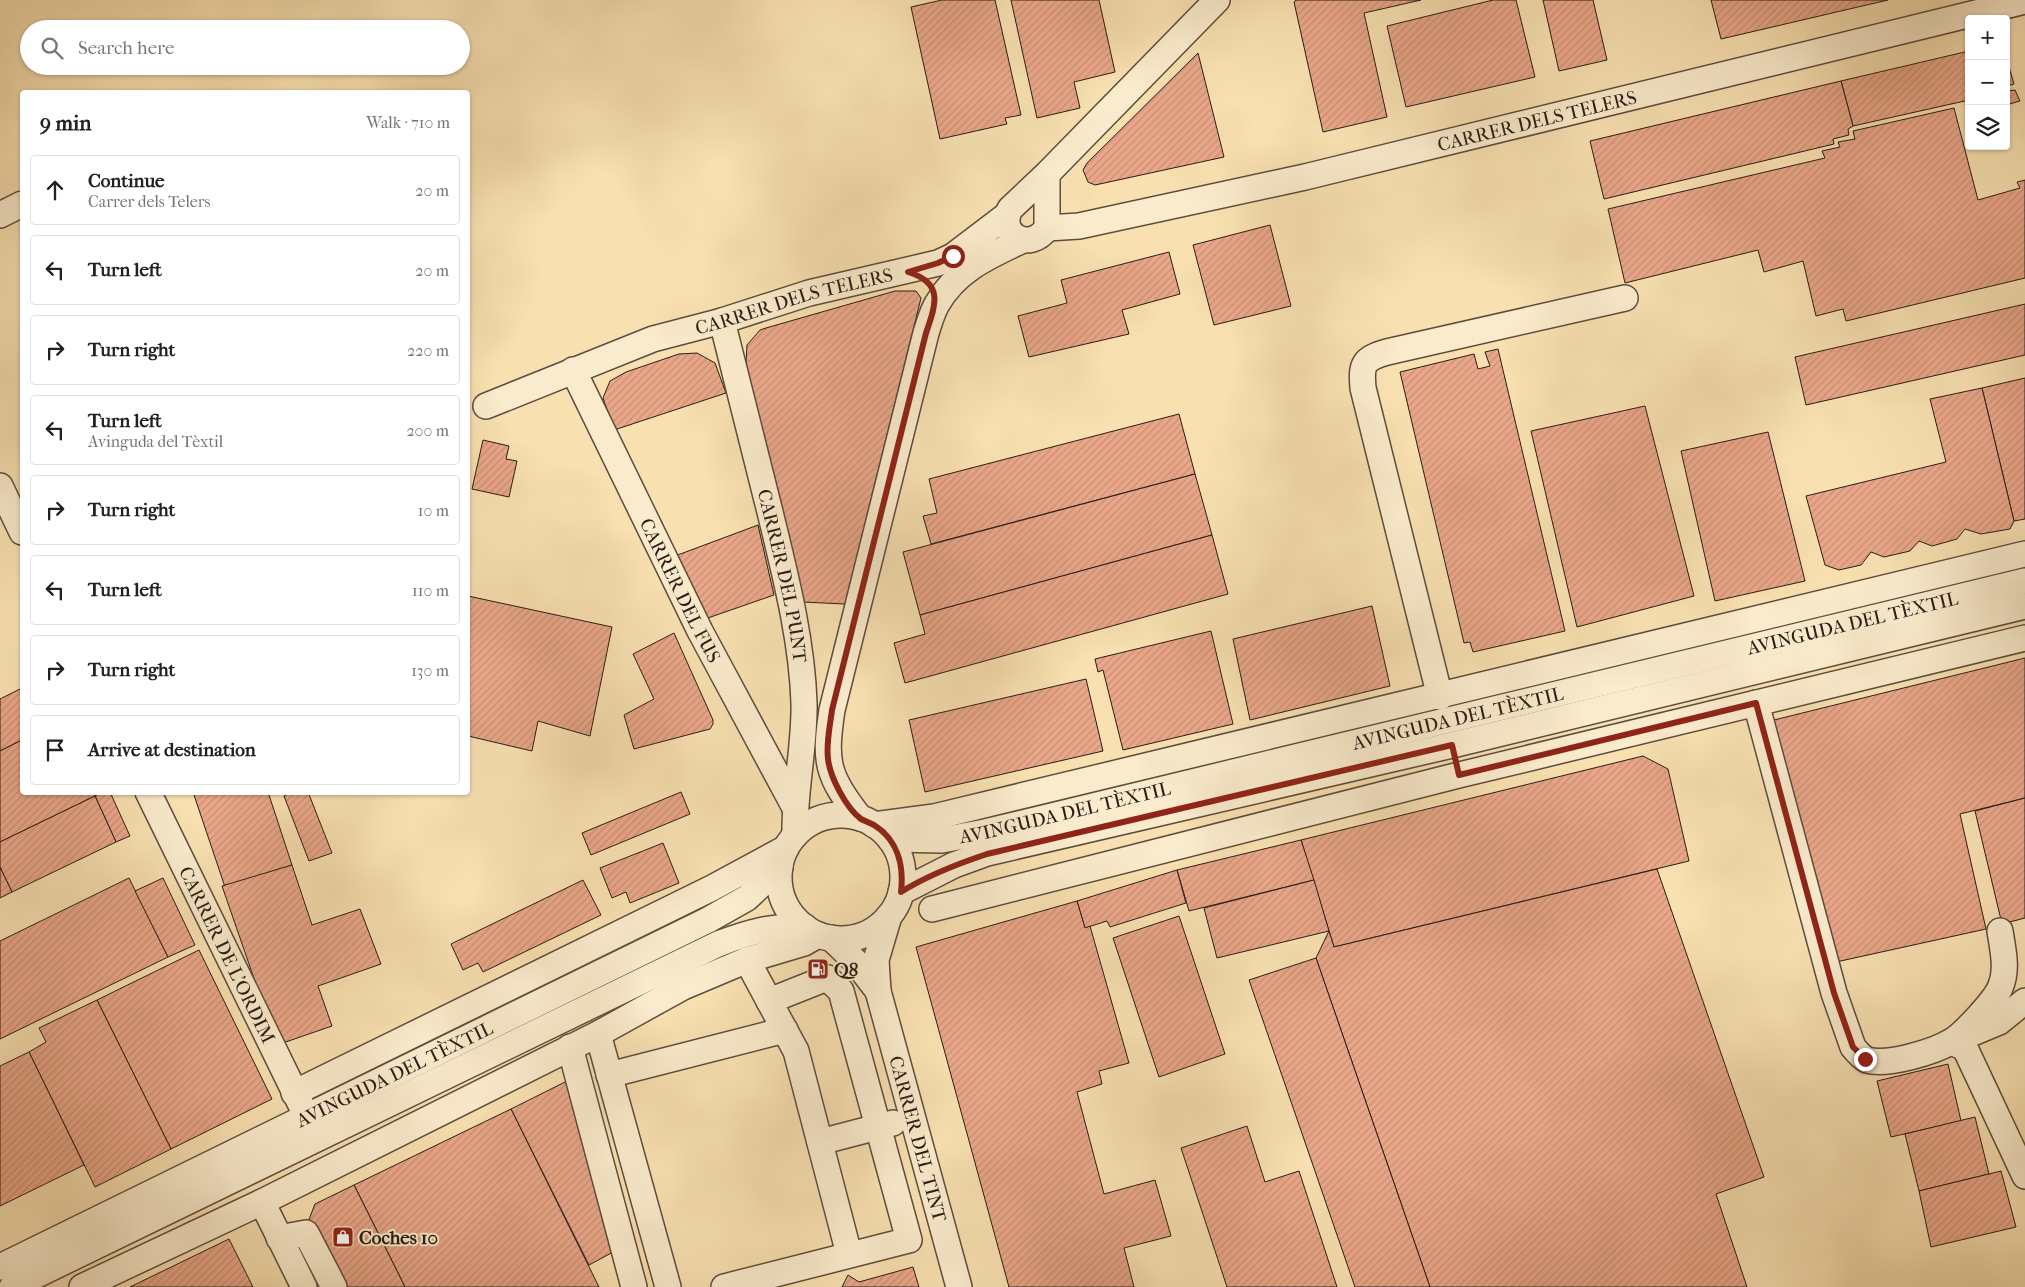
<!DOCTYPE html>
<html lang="en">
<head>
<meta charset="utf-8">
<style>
	:root { --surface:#fff; --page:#f2f2f2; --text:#202124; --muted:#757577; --line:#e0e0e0 }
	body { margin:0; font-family:"IM FELL French Canon",serif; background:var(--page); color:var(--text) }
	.controls { position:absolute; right:15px; top:15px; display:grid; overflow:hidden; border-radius:5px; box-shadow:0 1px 4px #0004 }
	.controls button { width:45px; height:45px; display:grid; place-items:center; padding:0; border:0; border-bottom:1px solid var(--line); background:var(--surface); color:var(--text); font:25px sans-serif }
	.stop { position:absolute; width:15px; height:15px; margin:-11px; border:4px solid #8f2418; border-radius:50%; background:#fff }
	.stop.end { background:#8f2418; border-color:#fff; box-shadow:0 1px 5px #0008 }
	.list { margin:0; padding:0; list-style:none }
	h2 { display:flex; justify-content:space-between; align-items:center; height:65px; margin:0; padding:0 20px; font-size:21px }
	h2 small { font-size:16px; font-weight:400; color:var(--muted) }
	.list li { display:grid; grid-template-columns:32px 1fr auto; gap:15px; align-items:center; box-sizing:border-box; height:70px; margin:0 10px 10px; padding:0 10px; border:1px solid var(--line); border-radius:5px }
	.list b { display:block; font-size:19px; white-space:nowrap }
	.list p { margin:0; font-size:16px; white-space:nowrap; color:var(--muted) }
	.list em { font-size:16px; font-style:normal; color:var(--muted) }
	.icon { flex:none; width:28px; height:28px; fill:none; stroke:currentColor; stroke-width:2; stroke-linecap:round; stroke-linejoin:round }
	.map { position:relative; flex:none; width:2025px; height:1287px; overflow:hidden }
	.search { position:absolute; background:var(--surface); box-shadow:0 1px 4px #0004; left:20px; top:20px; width:450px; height:55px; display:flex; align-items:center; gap:12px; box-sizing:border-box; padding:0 18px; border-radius:28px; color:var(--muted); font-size:19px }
	.panel { position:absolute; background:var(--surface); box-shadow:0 1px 4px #0004; left:20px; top:90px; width:450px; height:705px; border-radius:5px }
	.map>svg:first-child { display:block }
	.building { fill:url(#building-hatch); stroke:#291c17 }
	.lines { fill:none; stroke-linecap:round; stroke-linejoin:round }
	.minor-casing { stroke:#5d4d3e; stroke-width:28 }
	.minor { stroke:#faebcc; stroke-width:25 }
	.route { stroke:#8f2418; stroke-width:6 }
	.labels { text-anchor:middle; stroke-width:4; stroke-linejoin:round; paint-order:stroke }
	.street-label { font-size:19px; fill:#291c17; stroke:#faebcc }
	.poi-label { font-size:19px; font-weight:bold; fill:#291c17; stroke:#faebcc; text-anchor:start }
</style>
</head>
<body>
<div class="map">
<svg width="2025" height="1287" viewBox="0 0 2025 1287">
	<defs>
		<pattern id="building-hatch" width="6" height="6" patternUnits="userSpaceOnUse" patternTransform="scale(1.25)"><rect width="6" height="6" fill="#eaa789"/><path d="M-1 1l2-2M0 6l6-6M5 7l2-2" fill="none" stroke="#c98f76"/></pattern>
	</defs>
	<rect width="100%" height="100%" fill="#f8e0b1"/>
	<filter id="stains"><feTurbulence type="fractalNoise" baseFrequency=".004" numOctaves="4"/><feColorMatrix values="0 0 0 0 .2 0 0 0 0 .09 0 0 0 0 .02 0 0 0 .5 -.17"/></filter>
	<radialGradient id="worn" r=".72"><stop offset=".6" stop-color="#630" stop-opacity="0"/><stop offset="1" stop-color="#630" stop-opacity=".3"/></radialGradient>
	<g class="building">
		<polygon points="942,0 995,0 1021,115 1005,118 1007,124 940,139 911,7"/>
		<polygon points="1011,0 1099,0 1115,72 1074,82 1080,108 1037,118"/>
		<polygon points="1296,0 1421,0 1364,13 1387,117 1323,132 1294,2"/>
		<polygon points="1493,0 1516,0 1535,77 1406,107 1387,26"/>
		<polygon points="1543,0 1593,0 1607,60 1559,71"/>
		<polygon points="1711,0 1888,0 1721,39"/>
		<polygon points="1969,51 1969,100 1853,126 1841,81"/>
		<polygon points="1198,53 1224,157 1095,185 1088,182 1083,170 1087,163"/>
		<polygon points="2006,57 2014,84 2007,86 2008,91 2015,90 2020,101 2006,105"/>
		<polygon points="1841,81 1853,126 1848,129 1849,135 1833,139 1834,144 1604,199 1590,141"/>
		<polygon points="1954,108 1978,200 2020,188 2017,182 2025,180 2025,278 1846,321 1843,309 1816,316 1803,261 1764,272 1758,250 1625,283 1608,209 1825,158 1822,151 1840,147 1838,142 1855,139 1853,131"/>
		<polygon points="1270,225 1291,306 1214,325 1193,245"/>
		<polygon points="1169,252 1180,294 1122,310 1129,334 1029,357 1018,316 1067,303 1061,280"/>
		<polygon points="895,291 916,291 921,298 845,604 802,602 746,363 747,345 760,330 766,328"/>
		<polygon points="2025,304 2025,355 1806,405 1795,357"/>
		<polygon points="1498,349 1565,631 1473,652 1470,642 1464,643 1400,372 1474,354 1478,369 1490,366 1485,352"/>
		<polygon points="697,353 715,363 726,393 614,430 603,398 610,381 626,372 679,354"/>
		<polygon points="2025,378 2025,519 2014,521 1982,388"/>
		<polygon points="1982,388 2014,521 2010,529 1981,534 1965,529 1957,539 1932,546 1919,541 1910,551 1884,557 1871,552 1861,565 1839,570 1825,565 1806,496 1946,462 1930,399"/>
		<polygon points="1645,406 1694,596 1577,627 1531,431"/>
		<polygon points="1179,414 1195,474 931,544 923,516 937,513 929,479"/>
		<polygon points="1768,432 1805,581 1715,601 1681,451"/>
		<polygon points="483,440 509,446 506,459 517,461 509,497 472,489"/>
		<polygon points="1195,474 1212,535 920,615 903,552"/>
		<polygon points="758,525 774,595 705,619 675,556"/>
		<polygon points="1212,535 1228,594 905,683 894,643 925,634 920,615"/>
		<polygon points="468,596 612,627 590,736 538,721 532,751 468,736"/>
		<polygon points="1372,606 1390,686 1250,720 1233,639"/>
		<polygon points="1211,631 1233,724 1123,750 1103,670 1098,672 1095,659"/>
		<polygon points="674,633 713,720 713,724 710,729 634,749 624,715 654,699 633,654"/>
		<polygon points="2025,658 2025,798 1960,814 1986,929 1836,962 1774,720"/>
		<polygon points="1086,679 1103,751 925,792 909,720"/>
		<polygon points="22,688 22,740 0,751 0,699"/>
		<polygon points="22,740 22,792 93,792 95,796 0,842 0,751"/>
		<polygon points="1643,756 1668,769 1689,861 1334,947 1301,840"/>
		<polygon points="102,792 110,792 130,836 116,842 95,796"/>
		<polygon points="193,792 268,792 292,865 225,887"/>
		<polygon points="293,792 308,792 332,853 309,861 284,796"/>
		<polygon points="681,792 690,814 591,855 582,833"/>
		<polygon points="95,796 116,842 12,892 0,867 0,842"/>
		<polygon points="2025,798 2025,918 2002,924 1975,811"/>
		<polygon points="1301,840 1314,880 1189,911 1177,870"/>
		<polygon points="663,843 679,883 630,903 626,892 612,898 600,868"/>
		<polygon points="292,865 312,925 360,909 381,964 318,986 332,1026 277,1045 222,886"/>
		<polygon points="0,867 12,892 0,898"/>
		<polygon points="1657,869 1764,1177 1716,1194 1747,1287 1430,1287 1316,958 1329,931 1334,947"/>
		<polygon points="1177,870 1186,903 1110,927 1107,921 1085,928 1077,901"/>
		<polygon points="129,878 168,957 0,1039 0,941"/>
		<polygon points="163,878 195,945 168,957 135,891"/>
		<polygon points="583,880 601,915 483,972 478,963 463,970 451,944"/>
		<polygon points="1314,880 1329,931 1217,958 1204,908"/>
		<polygon points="1077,901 1085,928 1090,926 1129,1063 1099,1071 1102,1084 1077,1092 1104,1194 1155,1180 1171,1236 1124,1248 1134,1287 1009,1287 916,947"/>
		<polygon points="1179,916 1225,1054 1159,1077 1113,938"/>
		<polygon points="199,950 272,1099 171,1149 97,1000"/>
		<polygon points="1316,958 1430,1287 1355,1287 1249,980"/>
		<polygon points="97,1000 171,1149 95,1187 29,1052 46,1042 39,1028"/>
		<polygon points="29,1052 84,1165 0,1206 0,1066"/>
		<polygon points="1948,1064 1961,1121 1891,1137 1877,1081"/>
		<polygon points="567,1081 615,1251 589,1265 511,1109"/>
		<polygon points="511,1109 599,1287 405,1287 354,1185"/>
		<polygon points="1975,1117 1989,1174 1919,1191 1905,1134"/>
		<polygon points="1247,1126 1265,1182 1299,1171 1337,1287 1227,1287 1181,1148"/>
		<polygon points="2001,1171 2016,1227 1931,1247 1919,1191"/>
		<polygon points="354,1185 405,1287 341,1287 308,1222 315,1204"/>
		<polygon points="229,1239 253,1287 130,1287"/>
		<polygon points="913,1267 919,1287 842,1287 848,1275 859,1282"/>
	</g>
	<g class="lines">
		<g class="minor-casing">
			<g id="minor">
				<path d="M1047,174V228C1030,253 997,235 1010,209L1047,174L1217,0"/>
				<polyline points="0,215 22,204"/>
				<path id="s1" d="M1047,228L1079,226L1305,177L2025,1"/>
				<path id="s2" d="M722,321C738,385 754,449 770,512C785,574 802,639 804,703C805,747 794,791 795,835"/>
				<path id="s3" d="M573,370L700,631L794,806"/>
				<path id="s4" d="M486,406L653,339L722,321L809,293L938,263L953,256L1007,215"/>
				<polyline points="0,486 22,532"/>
				<path d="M1440,697L1363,388C1361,364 1363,359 1387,352L1625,298"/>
				<path d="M1756,703L1834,993L1853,1047C1857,1052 1861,1057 1867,1060C1887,1066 1934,1052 1952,1041C1964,1034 1995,1000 2000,988C2008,969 2003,951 2000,931"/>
				<path id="s5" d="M148,792L302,1107"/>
				<circle cx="841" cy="877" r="62"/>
				<path d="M860,818C827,775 824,763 832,710L926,333C929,324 932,312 937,304C956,270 989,256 1023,240"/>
				<polyline points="874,825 934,817 2025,554"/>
				<path id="s6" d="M890,839L942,840L985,832L2025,581"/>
				<polyline points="901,892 954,865 987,853 1452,745 2025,606"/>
				<polyline points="932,909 1459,775 2025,638"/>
				<path id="s7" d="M889,916L876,960L878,991L959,1287"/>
				<polyline points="831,938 855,961 878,991"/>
				<polyline points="747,960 796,1051 849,1254"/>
				<polyline points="598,1034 668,1287"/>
				<polyline points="1963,1037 1999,1022 2025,1001"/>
				<polyline points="1951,1042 1965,1048 2025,1176"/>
				<polyline points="570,1047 634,1287"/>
				<polyline points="609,1075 785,1030"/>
				<polyline points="294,1093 712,888 786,848"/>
				<polyline points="820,1142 893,1123"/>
				<polyline points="262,1202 304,1287"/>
				<polyline points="279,1238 306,1233 334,1287"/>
				<path id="s8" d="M0,1267L708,920L747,898L780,867"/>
				<path d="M12,1287L718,944C749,932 771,926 805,927"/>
				<polyline points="82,1287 262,1202 598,1034 683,987 747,960 804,943 818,935"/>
				<polyline points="724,1287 909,1240 841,991 827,978 769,1001"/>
			</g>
		</g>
		<use href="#minor" class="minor"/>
	</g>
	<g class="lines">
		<path class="route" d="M953,256L938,263L908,272C944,283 936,304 926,333L832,710C830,726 826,743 828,759C830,777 846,808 861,819C865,821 870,823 874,825C898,840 904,866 901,892C928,875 957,864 987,854L1452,745L1459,775L1756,703L1834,993L1853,1047L1865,1059"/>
	</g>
	<defs>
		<g id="fuel-square" transform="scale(1.125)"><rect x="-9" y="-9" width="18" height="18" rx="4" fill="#8f2418" stroke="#faebcc"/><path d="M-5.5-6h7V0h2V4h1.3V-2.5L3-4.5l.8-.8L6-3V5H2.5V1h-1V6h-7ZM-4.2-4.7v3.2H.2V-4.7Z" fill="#fff"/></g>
		<g id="shop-square" transform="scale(1.125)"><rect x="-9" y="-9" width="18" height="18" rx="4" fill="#8f2418" stroke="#faebcc"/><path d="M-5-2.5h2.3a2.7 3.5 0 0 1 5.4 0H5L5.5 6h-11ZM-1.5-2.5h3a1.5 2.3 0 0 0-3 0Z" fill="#fff"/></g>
	</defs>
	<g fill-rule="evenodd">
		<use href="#fuel-square" x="818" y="969"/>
		<use href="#shop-square" x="343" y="1237"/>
	</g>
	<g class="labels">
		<g class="street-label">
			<text dy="7" stroke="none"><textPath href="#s1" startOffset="502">CARRER DELS TELERS</textPath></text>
			<text dy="7" stroke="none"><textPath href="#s4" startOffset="326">CARRER DELS TELERS</textPath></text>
			<text dy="7" stroke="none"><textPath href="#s2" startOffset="262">CARRER DEL PUNT</textPath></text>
			<text dy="7" stroke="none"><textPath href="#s3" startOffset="245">CARRER DEL FUS</textPath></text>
			<text dy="7" stroke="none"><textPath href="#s6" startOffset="988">AVINGUDA DEL TÈXTIL</textPath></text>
			<text dy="7" stroke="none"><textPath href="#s6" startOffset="582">AVINGUDA DEL TÈXTIL</textPath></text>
			<text dy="7" stroke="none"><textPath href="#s6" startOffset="178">AVINGUDA DEL TÈXTIL</textPath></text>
			<text dy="7" stroke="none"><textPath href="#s5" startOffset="181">CARRER DE L'ORDIM</textPath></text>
			<text dy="7" stroke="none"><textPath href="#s8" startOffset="439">AVINGUDA DEL TÈXTIL</textPath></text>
			<text dy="7" stroke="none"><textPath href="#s7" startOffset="230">CARRER DEL TINT</textPath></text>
		</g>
		<g class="poi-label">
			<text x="834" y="976">Q8</text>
			<text x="359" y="1244">Coches 10</text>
		</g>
	</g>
	<rect width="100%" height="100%" filter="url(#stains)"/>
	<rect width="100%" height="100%" fill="url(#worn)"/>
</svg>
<div class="controls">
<button>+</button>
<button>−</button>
<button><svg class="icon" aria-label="layers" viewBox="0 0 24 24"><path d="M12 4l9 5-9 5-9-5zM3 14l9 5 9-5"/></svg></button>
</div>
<div class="stop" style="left:953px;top:256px"></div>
<div class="stop end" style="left:1865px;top:1059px"></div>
<div class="search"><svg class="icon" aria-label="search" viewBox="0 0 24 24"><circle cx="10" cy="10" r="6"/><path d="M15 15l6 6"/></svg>Search here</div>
<section class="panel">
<h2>9 min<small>Walk · 710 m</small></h2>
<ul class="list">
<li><svg class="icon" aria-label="ahead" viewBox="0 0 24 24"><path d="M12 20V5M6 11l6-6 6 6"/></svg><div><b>Continue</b><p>Carrer dels Telers</p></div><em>20 m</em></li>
<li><svg class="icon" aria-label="left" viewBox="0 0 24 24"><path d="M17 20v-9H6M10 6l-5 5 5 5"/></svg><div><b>Turn left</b></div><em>20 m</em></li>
<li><svg class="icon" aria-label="right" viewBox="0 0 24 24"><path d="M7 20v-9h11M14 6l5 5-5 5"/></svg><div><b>Turn right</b></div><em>220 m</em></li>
<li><svg class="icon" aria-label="left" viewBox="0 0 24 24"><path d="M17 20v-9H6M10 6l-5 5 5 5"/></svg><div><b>Turn left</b><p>Avinguda del Tèxtil</p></div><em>200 m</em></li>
<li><svg class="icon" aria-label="right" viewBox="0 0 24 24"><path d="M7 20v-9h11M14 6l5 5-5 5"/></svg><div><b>Turn right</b></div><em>10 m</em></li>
<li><svg class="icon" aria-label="left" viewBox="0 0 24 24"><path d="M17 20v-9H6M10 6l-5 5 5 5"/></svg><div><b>Turn left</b></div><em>110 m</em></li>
<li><svg class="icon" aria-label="right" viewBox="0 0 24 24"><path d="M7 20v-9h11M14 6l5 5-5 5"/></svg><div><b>Turn right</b></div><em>130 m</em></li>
<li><svg class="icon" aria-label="arrive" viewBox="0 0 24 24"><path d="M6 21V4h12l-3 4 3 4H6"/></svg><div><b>Arrive at destination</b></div></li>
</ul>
</section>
</div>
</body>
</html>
